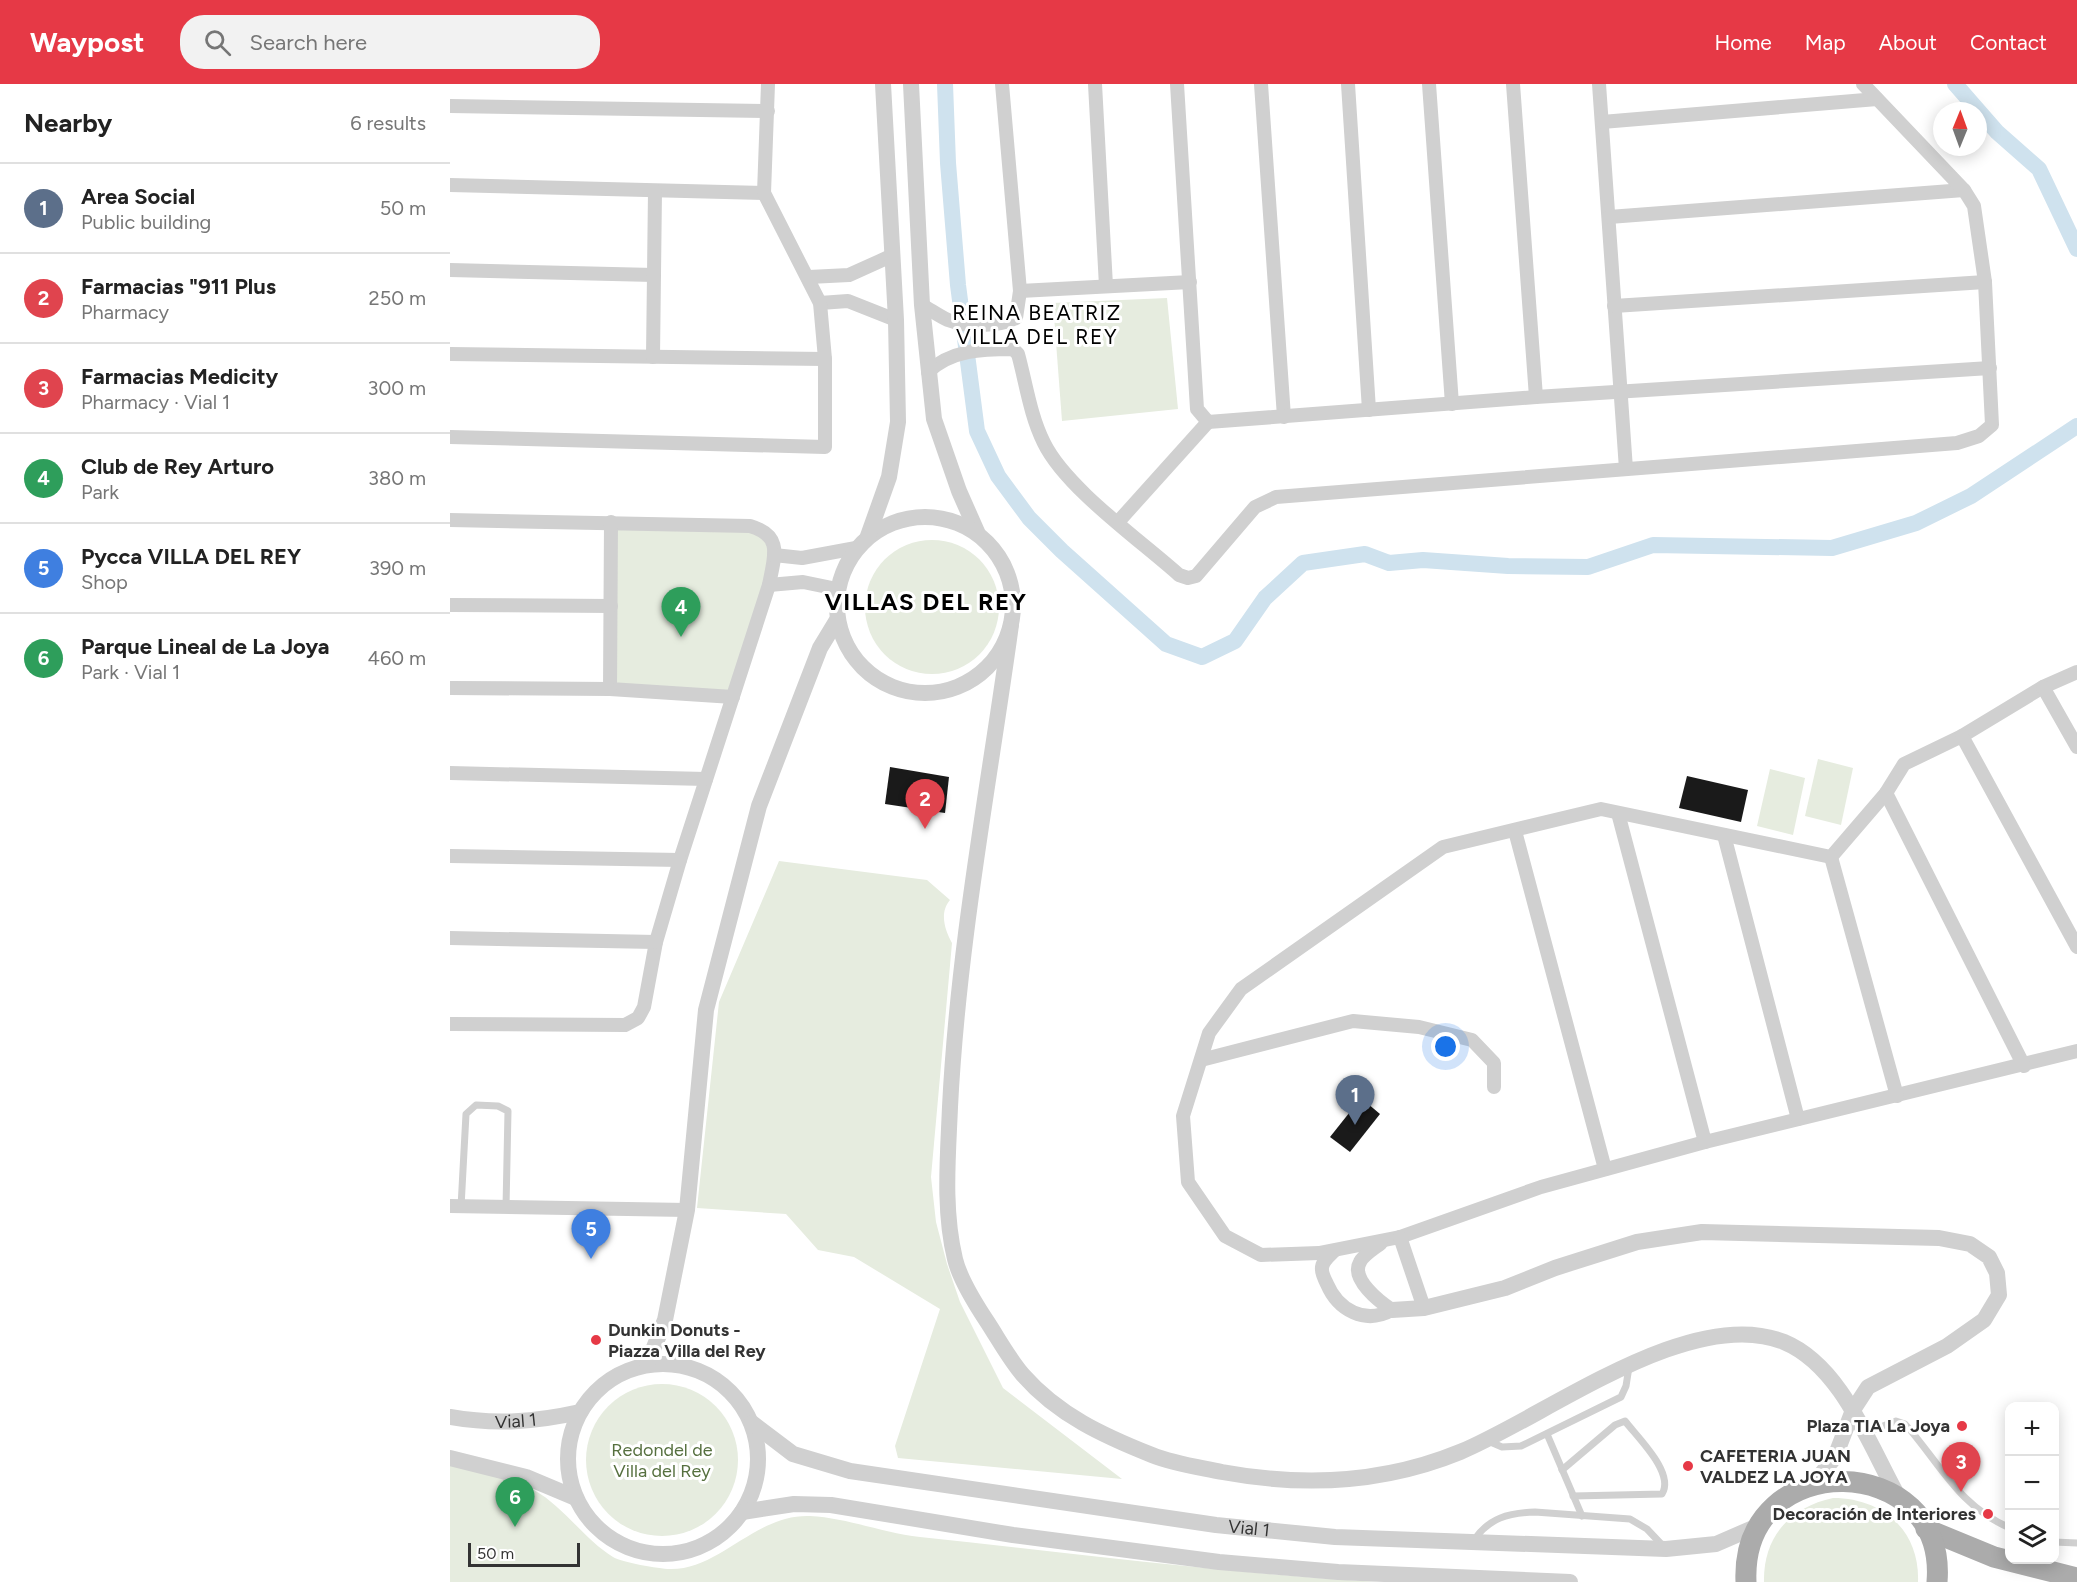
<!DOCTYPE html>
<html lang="en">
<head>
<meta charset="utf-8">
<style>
	:root { --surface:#fff; --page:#f2f2f2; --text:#222; --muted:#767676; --line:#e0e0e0; --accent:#e63946 }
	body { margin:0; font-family:Figtree,sans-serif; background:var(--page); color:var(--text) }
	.controls { position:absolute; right:18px; bottom:18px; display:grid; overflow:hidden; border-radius:12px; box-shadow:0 3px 15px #0003 }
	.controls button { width:54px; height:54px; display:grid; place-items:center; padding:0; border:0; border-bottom:2px solid var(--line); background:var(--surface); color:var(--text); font:30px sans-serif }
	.compass { position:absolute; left:1483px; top:18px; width:54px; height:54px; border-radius:50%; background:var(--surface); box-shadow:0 3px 15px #0003; rotate:1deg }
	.scale { position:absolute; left:18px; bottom:15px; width:112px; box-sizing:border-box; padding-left:6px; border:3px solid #333; border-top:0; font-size:16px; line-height:21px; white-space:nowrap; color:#333; -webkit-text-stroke:4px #fff; paint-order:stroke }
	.you { position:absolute; left:996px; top:963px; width:21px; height:21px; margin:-15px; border:4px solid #fff; border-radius:50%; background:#1a73e8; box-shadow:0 0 0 9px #1a73e833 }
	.badge { display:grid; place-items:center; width:39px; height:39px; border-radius:50%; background:var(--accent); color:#fff; font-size:20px; font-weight:700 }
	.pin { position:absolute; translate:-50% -50px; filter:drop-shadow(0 2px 3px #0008) }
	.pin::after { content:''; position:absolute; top:32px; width:21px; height:18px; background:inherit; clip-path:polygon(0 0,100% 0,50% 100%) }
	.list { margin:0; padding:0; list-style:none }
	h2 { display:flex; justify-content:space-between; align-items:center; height:78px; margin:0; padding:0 24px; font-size:26px }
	h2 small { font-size:20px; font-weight:400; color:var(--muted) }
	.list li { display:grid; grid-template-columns:39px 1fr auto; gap:18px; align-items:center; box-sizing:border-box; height:90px; padding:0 24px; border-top:2px solid var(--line) }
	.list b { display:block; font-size:22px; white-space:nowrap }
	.list p { margin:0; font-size:20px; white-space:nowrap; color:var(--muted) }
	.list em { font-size:20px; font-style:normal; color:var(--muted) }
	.icon { flex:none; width:33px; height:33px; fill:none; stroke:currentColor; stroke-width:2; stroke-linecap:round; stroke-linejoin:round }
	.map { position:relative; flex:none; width:1627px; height:1498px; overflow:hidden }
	header { display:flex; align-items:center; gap:36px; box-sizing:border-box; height:84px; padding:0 30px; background:var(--accent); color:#fff }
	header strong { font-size:28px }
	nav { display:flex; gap:33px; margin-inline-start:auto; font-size:21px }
	.search { width:420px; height:54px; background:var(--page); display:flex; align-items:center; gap:15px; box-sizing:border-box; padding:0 21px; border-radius:24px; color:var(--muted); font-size:22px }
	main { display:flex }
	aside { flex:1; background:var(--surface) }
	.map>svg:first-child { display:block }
	.green { fill:#e6ecdf }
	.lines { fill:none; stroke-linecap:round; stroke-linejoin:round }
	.canal { stroke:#cfe2ee; stroke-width:16 }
	.building { fill:#1a1a1a }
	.service { stroke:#d0d0d0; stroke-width:7 }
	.minor { stroke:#d0d0d0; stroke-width:14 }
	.tertiary { stroke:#d0d0d0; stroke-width:16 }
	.primary { stroke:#ababab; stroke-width:21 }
	.poi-dot { fill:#e63946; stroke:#fff; stroke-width:2 }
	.labels { text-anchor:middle; stroke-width:6; stroke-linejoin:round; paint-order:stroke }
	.poi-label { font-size:18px; font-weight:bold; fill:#333; stroke:#fff; text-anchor:start }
	.street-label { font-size:18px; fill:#333; stroke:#fff }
	.park-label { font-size:18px; fill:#56703f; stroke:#fff }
	.quarter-label { font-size:21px; letter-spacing:1.5px; fill:#000; stroke:#fff }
	.district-label { font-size:24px; font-weight:bold; letter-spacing:1.5px; fill:#000; stroke:#fff }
</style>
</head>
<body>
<header>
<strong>Waypost</strong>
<div class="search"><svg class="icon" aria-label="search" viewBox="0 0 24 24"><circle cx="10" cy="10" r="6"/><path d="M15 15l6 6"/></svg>Search here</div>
<nav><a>Home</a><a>Map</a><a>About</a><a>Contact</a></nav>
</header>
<main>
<aside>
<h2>Nearby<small>6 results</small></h2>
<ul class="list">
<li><span class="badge" style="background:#5c6f8a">1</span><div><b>Area Social</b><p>Public building</p></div><em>50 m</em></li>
<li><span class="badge" style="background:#e0444e">2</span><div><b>Farmacias &quot;911 Plus</b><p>Pharmacy</p></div><em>250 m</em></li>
<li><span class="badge" style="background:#e0444e">3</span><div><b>Farmacias Medicity</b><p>Pharmacy · Vial 1</p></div><em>300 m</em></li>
<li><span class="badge" style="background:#2e9e5b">4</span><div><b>Club de Rey Arturo</b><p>Park</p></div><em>380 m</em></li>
<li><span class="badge" style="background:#3f7fe0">5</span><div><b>Pycca VILLA DEL REY</b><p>Shop</p></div><em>390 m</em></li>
<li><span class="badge" style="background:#2e9e5b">6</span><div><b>Parque Lineal de La Joya</b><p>Park · Vial 1</p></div><em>460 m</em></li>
</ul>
</aside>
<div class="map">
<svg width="1627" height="1498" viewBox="0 0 1627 1498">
	<rect width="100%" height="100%" fill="#fff"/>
	<g class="green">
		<polygon points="717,214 728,325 612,337 603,219"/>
		<polygon points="161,438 314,446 324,471 283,613 160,605"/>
		<circle cx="482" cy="523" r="67"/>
		<polygon points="1368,675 1403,684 1391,741 1355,732"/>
		<polygon points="1320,685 1355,694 1343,751 1307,742"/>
		<path d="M329,777L477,796L500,816C489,829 495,846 502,859L481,1093L486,1138L497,1180L510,1218L553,1304L672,1395L448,1374L445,1362L490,1225L404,1173L368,1166L336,1130L247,1124L269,918Z"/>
		<circle cx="212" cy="1376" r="76"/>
		<path d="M0,1381C28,1388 59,1392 84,1406C114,1423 134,1455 163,1473C171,1478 209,1485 220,1485C270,1486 305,1430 360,1432C398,1434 433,1449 470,1453C623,1469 775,1489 928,1498H0Z"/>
		<path d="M1383,1414C1433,1414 1470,1447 1468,1498H1314C1313,1453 1340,1423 1383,1414Z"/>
	</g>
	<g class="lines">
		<g class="canal">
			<polyline points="495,0 498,79 508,201 527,347 548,392 579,434 612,467 716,560 752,573 785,557 815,514 853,479 915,470 939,479 973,476 1058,482 1138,483 1203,461 1382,464 1466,439 1521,412 1627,342"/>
			<polyline points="1505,0 1547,48 1589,85 1627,165"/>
		</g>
	</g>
	<g class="building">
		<polygon points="440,683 499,693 495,729 435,720"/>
		<polygon points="1237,692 1298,706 1291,738 1229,724"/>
		<polygon points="911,1014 930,1030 900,1068 880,1053"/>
	</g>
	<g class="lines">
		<g class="service">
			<polyline points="11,1123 16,1030 26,1021 48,1022 58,1027 56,1123"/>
			<path d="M1415,1349L1446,1337L1455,1340C1490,1379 1508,1422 1560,1444"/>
			<polyline points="1097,1350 1132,1432"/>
			<polyline points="1038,1357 1052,1363 1071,1362 1171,1313 1176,1302 1179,1283"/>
			<path d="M1112,1386L1165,1341L1175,1337C1188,1354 1225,1389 1212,1410L1123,1412"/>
			<path d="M1024,1456C1039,1434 1058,1429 1085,1428L1180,1435L1197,1445L1214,1463"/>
			<polyline points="1604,1458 1627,1459"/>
		</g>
		<g class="minor">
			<polyline points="645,0 656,202"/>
			<polyline points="811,0 834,333"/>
			<polyline points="898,0 919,326"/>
			<polyline points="979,0 1002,320"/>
			<polyline points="1063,0 1086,313"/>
			<polyline points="1149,0 1176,385"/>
			<polyline points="0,22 318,27"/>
			<polyline points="1152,38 1427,15"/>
			<polyline points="0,101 314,109"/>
			<polyline points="1159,133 1514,106"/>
			<polyline points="0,186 204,191"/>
			<polyline points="359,193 399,191 441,172"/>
			<polyline points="570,207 740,198"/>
			<polyline points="370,219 398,217 446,236"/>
			<path d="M472,221C481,226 489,232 498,236C516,243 549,243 566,234L570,207L552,0"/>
			<polyline points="1164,222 1535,198"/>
			<polyline points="0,270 375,275"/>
			<polyline points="203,273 205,107"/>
			<path d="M478,288C501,266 532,265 563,265L568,270C576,299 580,331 594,359C616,404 690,456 729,491L738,494L746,492L805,423L826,413L1507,359L1529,352L1542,341L1535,198L1524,122L1514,106L1413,0"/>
			<polyline points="758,338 1086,313 1540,284"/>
			<polyline points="0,353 375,363 375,275 370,219 314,109 318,0"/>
			<path d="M0,436L300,442C334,452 324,473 319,501L230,776L206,858L194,923L188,934L175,941L0,940"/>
			<polyline points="161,438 160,605 283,613"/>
			<polyline points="668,438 758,338 747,325 727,0"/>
			<polyline points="324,471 352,474 406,464"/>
			<polyline points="319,501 353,498 387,505"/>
			<polyline points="0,521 161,522"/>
			<polyline points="1627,588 1593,603 1512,652 1454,680 1436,709 1381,773 1151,725 993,763 791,905 759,949 733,1032 738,1098 775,1152 811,1171 869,1169 950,1153 1091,1103 1255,1058 1627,967"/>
			<polyline points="1593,603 1627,663"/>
			<polyline points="0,604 160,605"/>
			<polyline points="1512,652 1627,863"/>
			<polyline points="0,689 256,695"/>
			<polyline points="1436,709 1574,982"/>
			<polyline points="1168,729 1255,1058"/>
			<polyline points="1065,747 1155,1085"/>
			<polyline points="1274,751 1348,1035"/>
			<polyline points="0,772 230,776"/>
			<polyline points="1381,773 1447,1012"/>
			<polyline points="0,854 206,858"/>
			<polyline points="751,976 903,937 969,943 1022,956 1044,979 1044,1003"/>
			<polyline points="0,1122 237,1126"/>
			<polyline points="950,1153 974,1224"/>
			<path d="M884,1167C879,1172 871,1178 872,1186C872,1190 875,1196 877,1200C888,1226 915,1241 942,1226C930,1218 900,1195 910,1178C913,1171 925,1164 931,1159"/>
		</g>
		<g class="tertiary">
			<polyline points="461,0 472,221 484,335 509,407 528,450"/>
			<circle cx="475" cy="521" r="88"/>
			<polyline points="418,452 439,393 448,338 446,236 433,0"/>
			<path d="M561,541C539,701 508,861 500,1023C498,1073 493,1125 505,1175C510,1196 526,1221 538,1239C549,1256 560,1276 573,1291C608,1331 654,1352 702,1371C724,1380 748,1383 772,1388C853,1403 932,1400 1010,1368C1095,1333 1241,1220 1334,1258C1392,1282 1420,1363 1449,1414"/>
			<polyline points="942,1226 974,1224 1055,1204 1105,1184 1187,1158 1252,1148 1489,1154 1520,1160 1539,1173 1547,1189 1549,1211 1534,1236 1497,1262 1418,1303 1403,1326 1385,1373 1364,1399"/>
			<circle cx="213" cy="1375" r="95"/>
			<polyline points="197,1281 215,1236 237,1126 256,926 309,722 370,564 387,536"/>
			<path id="s1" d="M0,1333C45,1341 85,1338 130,1328"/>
			<path id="s2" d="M302,1339L343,1370L400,1387L766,1441L885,1453L1216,1465L1266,1460L1310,1441"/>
			<polyline points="0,1374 76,1393 126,1414"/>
			<polyline points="292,1428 344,1420 381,1421 563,1451 769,1478 888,1488 1120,1498"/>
		</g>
		<g class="primary">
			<polyline points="1476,1445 1544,1473 1627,1494"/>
			<path d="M1296,1498C1290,1361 1498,1367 1487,1498"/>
		</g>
	</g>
	<g class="poi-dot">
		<circle cx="146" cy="1256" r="6"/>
		<circle cx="1512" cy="1342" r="6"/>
		<circle cx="1238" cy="1382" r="6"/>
		<circle cx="1538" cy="1430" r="6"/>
	</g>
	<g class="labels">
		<g class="poi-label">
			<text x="158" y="1252">Dunkin Donuts -<tspan x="158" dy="21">Piazza Villa del Rey</tspan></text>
			<text x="1500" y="1348" text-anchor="end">Plaza TIA La Joya</text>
			<text x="1250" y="1378">CAFETERIA JUAN<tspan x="1250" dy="21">VALDEZ LA JOYA</tspan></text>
			<text x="1526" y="1436" text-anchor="end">Decoración de Interiores</text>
		</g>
		<g class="street-label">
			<text dy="6" stroke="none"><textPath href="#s1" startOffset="66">Vial 1</textPath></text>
			<text dy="6" stroke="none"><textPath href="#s2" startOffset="514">Vial 1</textPath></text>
		</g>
		<g class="park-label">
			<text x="212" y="1372">Redondel de<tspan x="212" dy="21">Villa del Rey</tspan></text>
		</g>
		<g class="quarter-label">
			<text x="587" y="236">REINA BEATRIZ<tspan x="587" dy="24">VILLA DEL REY</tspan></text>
		</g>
		<g class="district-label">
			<text x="476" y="526">VILLAS DEL REY</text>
		</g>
	</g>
</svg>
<div class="controls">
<button>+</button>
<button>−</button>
<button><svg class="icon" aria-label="layers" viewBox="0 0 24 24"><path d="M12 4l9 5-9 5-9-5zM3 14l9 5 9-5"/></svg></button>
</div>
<svg class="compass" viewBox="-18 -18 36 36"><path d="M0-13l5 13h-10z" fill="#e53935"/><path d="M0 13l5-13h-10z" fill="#767676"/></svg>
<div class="scale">50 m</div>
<div class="you"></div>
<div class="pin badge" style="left:905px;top:1041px;background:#5c6f8a">1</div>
<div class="pin badge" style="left:475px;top:745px;background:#e0444e">2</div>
<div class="pin badge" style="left:1511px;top:1408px;background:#e0444e">3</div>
<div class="pin badge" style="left:231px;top:553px;background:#2e9e5b">4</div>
<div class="pin badge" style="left:141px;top:1175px;background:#3f7fe0">5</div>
<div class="pin badge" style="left:65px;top:1443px;background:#2e9e5b">6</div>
</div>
</main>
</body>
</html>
